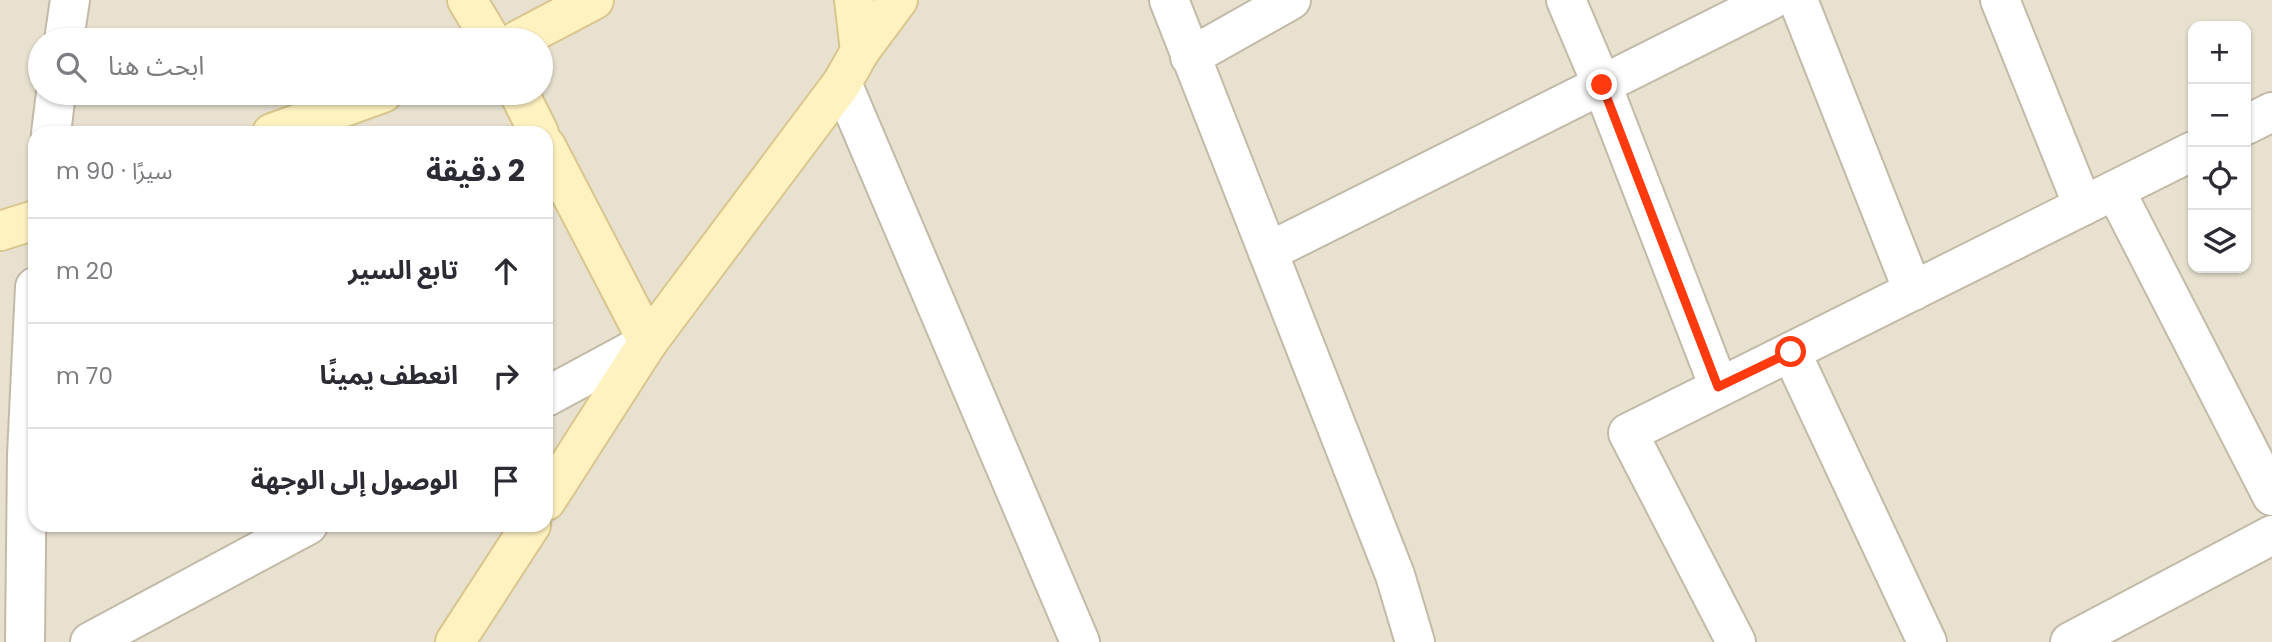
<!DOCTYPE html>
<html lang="ar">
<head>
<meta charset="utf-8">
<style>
	:root { --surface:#fff; --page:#f2f2f3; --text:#2b2b33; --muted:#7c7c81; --line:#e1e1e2 }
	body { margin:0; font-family:Poppins,"Noto Sans Arabic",sans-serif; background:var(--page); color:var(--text); direction:rtl }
	.controls { position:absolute; right:21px; top:21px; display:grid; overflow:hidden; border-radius:14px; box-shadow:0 2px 5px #0004 }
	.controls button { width:63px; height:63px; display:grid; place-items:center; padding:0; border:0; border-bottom:2px solid var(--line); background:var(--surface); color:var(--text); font:35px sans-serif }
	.stop { position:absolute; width:21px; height:21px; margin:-16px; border:5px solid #ff3a0e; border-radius:50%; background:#fff }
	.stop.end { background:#ff3a0e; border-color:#fff; box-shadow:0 2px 7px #0008 }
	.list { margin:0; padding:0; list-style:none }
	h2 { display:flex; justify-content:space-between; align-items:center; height:91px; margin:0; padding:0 28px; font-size:30px }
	h2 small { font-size:23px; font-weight:400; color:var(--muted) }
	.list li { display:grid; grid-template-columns:46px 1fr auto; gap:21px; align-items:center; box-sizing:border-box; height:105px; padding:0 28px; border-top:2px solid var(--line) }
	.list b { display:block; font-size:26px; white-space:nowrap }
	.list em { font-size:23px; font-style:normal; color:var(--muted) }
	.icon { flex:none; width:38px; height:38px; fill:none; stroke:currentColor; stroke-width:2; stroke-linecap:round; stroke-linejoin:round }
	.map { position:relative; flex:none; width:2272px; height:642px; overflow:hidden; direction:ltr }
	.search { position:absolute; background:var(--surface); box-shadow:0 2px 5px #0004; left:28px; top:28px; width:525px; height:77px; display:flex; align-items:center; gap:18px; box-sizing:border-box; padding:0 24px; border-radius:38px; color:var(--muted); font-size:26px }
	.panel { position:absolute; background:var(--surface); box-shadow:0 2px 5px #0004; left:28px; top:126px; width:525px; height:406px; border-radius:21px; direction:rtl }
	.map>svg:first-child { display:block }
	.residential { fill:#e8e1d0; fill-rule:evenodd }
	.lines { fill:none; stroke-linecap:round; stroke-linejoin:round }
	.street-casing { stroke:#c2baa7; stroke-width:42 }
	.secondary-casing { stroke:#d8c68d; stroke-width:42 }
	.street { stroke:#fff; stroke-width:38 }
	.secondary { stroke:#fff2c1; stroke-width:38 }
	.route { stroke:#ff3a0e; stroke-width:9 }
</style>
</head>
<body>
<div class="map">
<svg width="2272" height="642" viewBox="0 0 2272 642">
	<rect width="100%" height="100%" fill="#f3efe3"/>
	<path class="residential" d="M0,0H2272V642H0ZM2193,26H2246V268H2193ZM40,40H541V93H40ZM35,133H546V525H35Z"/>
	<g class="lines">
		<g class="street-casing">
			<g id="street">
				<polyline points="1169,0 1395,575 1415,642"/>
				<polyline points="1566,0 1602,85 1719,387"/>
				<polyline points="1798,0 1913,291"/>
				<polyline points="2000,0 2083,206"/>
				<polyline points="64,40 70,0"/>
				<polyline points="1190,57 1291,0"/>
				<polyline points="842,83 1080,642"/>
				<polyline points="2246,125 2272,112"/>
				<polyline points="51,133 56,93"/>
				<polyline points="2115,190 2272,496"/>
				<polyline points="1268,252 1771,0"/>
				<polyline points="1791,352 1927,642"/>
				<polyline points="546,397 648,342"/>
				<polyline points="25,642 27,455 35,287"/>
				<polyline points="90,642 308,525"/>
				<polyline points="1736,642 1628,433 2193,151"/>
				<polyline points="2070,642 2272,535"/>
			</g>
		</g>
		<g class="secondary-casing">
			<g id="secondary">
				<polyline points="467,0 491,40"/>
				<polyline points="854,0 860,51"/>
				<polyline points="518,40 594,0"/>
				<polyline points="519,93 539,133"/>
				<polyline points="272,133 383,93"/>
				<polyline points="546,146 648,342"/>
				<polyline points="0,231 35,220"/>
				<polyline points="546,501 648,342 842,83 860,51 898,0"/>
				<polyline points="455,642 531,525"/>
			</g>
		</g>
		<use href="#street" class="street"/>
		<use href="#secondary" class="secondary"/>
	</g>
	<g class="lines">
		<polyline class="route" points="1602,85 1718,387 1791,352"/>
	</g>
</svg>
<div class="controls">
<button>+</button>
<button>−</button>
<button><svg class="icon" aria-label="locate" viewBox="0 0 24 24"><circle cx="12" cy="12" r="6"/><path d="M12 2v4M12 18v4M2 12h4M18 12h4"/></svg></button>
<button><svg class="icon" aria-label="layers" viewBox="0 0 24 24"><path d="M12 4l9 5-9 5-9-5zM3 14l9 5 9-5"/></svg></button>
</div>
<div class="stop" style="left:1791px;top:352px"></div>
<div class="stop end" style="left:1602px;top:85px"></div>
<div class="search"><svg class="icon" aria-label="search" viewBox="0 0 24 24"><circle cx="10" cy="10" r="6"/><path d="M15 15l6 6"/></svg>ابحث هنا</div>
<section class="panel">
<h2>2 دقيقة<small>سيرًا · 90 m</small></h2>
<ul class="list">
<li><svg class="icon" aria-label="ahead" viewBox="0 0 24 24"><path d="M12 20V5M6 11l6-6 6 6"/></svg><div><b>تابع السير</b></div><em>20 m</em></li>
<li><svg class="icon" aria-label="right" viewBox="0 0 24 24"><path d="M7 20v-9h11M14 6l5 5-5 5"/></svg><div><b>انعطف يمينًا</b></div><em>70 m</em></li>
<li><svg class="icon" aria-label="arrive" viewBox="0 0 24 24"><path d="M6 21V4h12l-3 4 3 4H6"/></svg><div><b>الوصول إلى الوجهة</b></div></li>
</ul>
</section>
</div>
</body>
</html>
